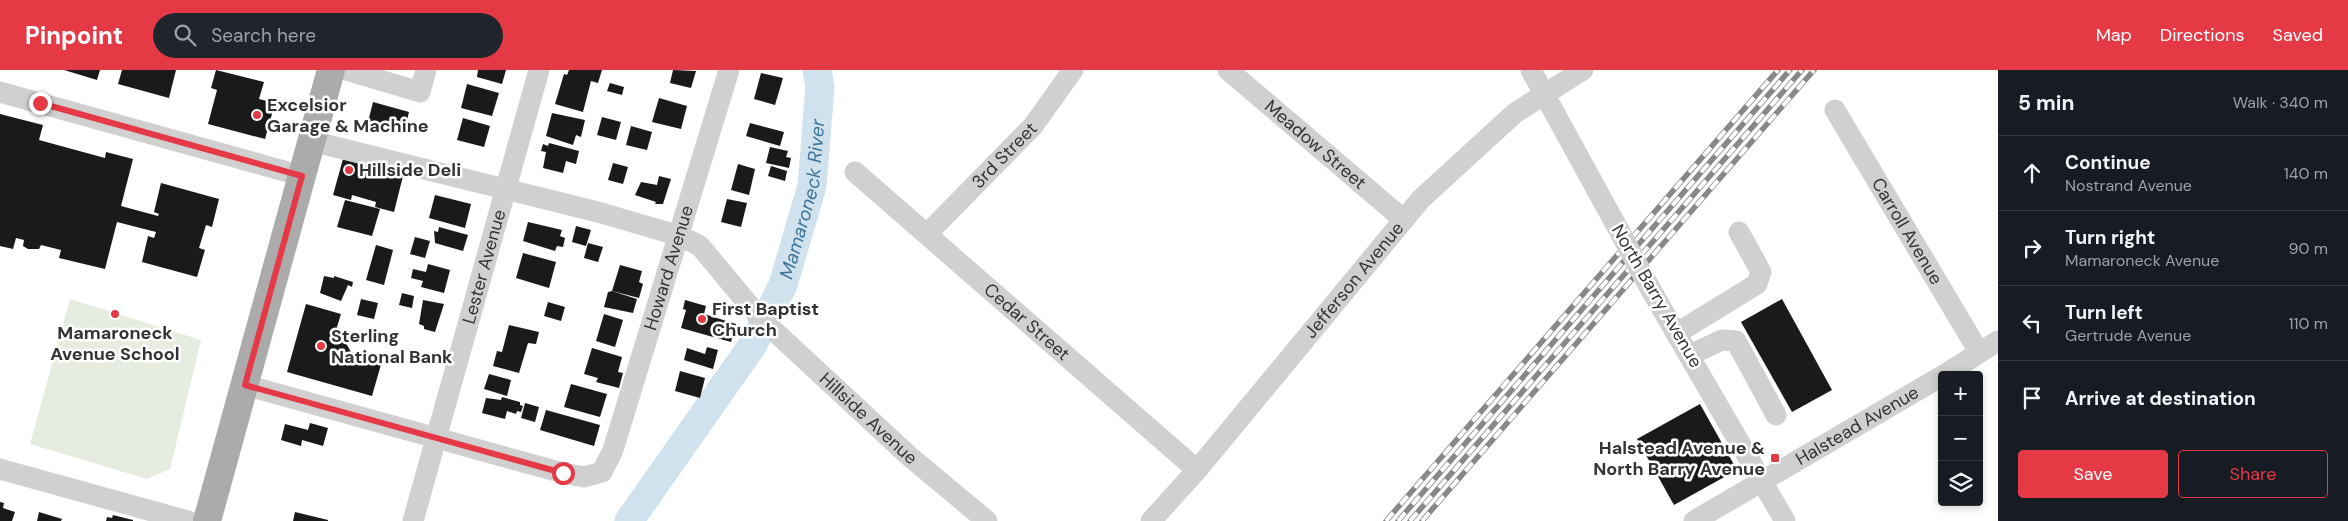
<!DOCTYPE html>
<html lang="en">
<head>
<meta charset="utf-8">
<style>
	:root { --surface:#171b24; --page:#20242c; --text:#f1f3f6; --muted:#9ea1a6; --line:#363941; --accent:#e63946 }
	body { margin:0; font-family:"DM Sans",sans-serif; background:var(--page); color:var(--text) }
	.controls { position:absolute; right:15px; bottom:15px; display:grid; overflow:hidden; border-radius:5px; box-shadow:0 2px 8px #0003 }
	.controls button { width:45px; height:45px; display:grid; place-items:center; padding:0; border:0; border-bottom:1px solid var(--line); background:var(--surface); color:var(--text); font:25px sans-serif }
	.stop { position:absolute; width:15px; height:15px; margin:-11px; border:4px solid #e63946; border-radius:50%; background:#fff }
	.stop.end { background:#e63946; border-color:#fff; box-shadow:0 1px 5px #0008 }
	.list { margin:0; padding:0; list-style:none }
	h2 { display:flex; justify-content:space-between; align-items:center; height:65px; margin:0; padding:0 20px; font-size:21px }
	h2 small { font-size:16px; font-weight:400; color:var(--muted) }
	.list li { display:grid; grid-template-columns:32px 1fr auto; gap:15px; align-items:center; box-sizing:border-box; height:75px; padding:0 20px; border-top:1px solid var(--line) }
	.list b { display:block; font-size:19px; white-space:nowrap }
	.list p { margin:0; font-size:16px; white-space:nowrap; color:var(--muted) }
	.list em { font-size:16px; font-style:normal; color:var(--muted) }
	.actions { display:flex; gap:10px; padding:15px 20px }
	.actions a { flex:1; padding:11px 0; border:1px solid var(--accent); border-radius:5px; text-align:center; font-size:18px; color:var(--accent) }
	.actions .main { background:var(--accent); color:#fff }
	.icon { flex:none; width:28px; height:28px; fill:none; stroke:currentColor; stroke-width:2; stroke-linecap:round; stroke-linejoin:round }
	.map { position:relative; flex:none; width:1998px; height:451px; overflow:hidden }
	header { display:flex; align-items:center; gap:30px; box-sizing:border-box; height:70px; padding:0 25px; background:var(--accent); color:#fff }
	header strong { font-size:24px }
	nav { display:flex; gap:28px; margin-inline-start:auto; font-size:18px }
	.search { width:350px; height:45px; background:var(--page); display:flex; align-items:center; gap:12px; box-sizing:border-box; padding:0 18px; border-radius:28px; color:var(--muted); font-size:19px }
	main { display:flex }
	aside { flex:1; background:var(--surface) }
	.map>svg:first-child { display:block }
	.green { fill:#e6ecdf }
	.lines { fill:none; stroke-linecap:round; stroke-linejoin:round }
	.river { stroke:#cfe2ee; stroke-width:29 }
	.building { fill:#1a1a1a }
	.minor { stroke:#d0d0d0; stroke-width:21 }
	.major { stroke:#ababab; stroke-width:28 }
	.rail-casing { stroke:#888; stroke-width:5.5 }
	.rail { stroke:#fff; stroke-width:4; stroke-dasharray:11; stroke-linecap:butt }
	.minor-bridge { stroke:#d0d0d0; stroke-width:21 }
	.route { stroke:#e63946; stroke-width:6 }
	.poi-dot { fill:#e63946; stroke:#fff; stroke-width:2 }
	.labels { text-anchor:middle; stroke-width:5; stroke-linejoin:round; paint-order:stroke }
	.poi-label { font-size:18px; font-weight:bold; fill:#333; stroke:#fff; text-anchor:start }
	.street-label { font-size:18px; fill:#333; stroke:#fff }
	.water-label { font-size:19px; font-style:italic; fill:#3f7597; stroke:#fff }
</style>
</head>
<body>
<header>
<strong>Pinpoint</strong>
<div class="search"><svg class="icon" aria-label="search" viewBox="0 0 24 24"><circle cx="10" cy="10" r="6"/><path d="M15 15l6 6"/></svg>Search here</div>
<nav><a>Map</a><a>Directions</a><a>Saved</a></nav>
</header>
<main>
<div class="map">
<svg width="1998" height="451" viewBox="0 0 1998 451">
	<rect width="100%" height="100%" fill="#fff"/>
	<polygon class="green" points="70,229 201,270 170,399 147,409 30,374"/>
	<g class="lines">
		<path class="river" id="s1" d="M629,451L752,276L783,215L812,116L820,17L817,0"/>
	</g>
	<g class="building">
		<polygon points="64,0 100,0 97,10"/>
		<polygon points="122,0 176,0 169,28 118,14"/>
		<polygon points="216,0 264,12 259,29 275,33 265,69 208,54 217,20 211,18"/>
		<polygon points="478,0 506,0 502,14 477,7"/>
		<polygon points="569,0 602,0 598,13 591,11 583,42 555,34 564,4 567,5"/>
		<polygon points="673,0 696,1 691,18 670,13"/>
		<polygon points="761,3 783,8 775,35 754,29"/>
		<polygon points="610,13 624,17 622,25 607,21"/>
		<polygon points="467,14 499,23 492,46 461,38"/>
		<polygon points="659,28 687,36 681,59 652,52"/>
		<polygon points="373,32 409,42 406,54 402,53 400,60 368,52"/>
		<polygon points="552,43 585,50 581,67 576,65 573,75 546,66"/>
		<polygon points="0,44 43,55 39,70 105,88 106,82 133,89 121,136 158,146 159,144 154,142 161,113 219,129 212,157 206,155 199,178 205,180 197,207 142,192 148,166 154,168 156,162 117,152 105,199 59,188 61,180 41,175 39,179 28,179 23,176 24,170 16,168 13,179 0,176"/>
		<polygon points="602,47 621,52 616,70 597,65"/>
		<polygon points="463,48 490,56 484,77 457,70"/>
		<polygon points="750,53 784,62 780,76 746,66"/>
		<polygon points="631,56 652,62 647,80 626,75"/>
		<polygon points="549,73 579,81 576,94 566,91 563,103 543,98 546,82 541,81 543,74 548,76"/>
		<polygon points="770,77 788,81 786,87 791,88 789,98 766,93"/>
		<polygon points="343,89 403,106 394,142 375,137 376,132 352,125 351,130 333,125"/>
		<polygon points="613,93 628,97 623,114 608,110"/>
		<polygon points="738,94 755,99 749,125 731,120"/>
		<polygon points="771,96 787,101 785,111 768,106"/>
		<polygon points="659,106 671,109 663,134 655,134 656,132 635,125 641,112 657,115"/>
		<polygon points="435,125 471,134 465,158 429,148"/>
		<polygon points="727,129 747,133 741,157 721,152"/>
		<polygon points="345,130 380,139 372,166 337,157"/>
		<polygon points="528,152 562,160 560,166 565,168 563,177 557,176 555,181 523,171"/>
		<polygon points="576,156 591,160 586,176 572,172"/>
		<polygon points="439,157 468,165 463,181 435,173 434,161 438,162"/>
		<polygon points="415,167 430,171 425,188 410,184"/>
		<polygon points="588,173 603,177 598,192 584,188"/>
		<polygon points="376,175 393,180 384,215 366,210"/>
		<polygon points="523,183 556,192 549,218 516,208"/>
		<polygon points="428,194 450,200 444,223 421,217 423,211 411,208 413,199 426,202"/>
		<polygon points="620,195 642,201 639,212 643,214 639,228 612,221"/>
		<polygon points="324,206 334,208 334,206 353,212 352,217 348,215 341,231 320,223"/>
		<polygon points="612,221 637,229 633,243 604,237 608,222"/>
		<polygon points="402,223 414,226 412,238 399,235"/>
		<polygon points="361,229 378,233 374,249 357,245"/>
		<polygon points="1782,229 1832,320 1792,342 1741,252"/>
		<polygon points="423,230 444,234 435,262 424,259 424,256 419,254"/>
		<polygon points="685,230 706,236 704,244 736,254 731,272 681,258 686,240 683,239"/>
		<polygon points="548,232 565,237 561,251 544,246"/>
		<polygon points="306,234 341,244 337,257 351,282 382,291 372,326 287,302"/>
		<polygon points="604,244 623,250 615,277 596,271"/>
		<polygon points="509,255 539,262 536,274 528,273 519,303 493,296 497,281 502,282"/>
		<polygon points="707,277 718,280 713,299 684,290 687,278 705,284"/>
		<polygon points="592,278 622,287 618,302 623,303 619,318 596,312 598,308 584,304"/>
		<polygon points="680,301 705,308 700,328 675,321"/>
		<polygon points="489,304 511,310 507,326 484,319"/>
		<polygon points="571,314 607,324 600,347 564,337"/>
		<polygon points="502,327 520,332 520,335 523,336 521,342 517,341 516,344 507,341 505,349 482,343 486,328 501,330"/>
		<polygon points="525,333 539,337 535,352 521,348"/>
		<polygon points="1700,334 1737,400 1674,435 1637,369"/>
		<polygon points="546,340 600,355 594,376 540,360"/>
		<polygon points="310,353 328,358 323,376 302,370 301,376 281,370 285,354 308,360"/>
		<polygon points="0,432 4,433 3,438 15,442 12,451 0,451"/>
		<polygon points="39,442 62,449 61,451 37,451"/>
		<polygon points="295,442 328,450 328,451 293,451"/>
		<polygon points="113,445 133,450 133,451 106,451 107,447 112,448"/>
	</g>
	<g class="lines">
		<g class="minor">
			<polyline points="346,0 420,22 426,0"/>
			<path id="s2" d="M1228,0L1404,150"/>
			<polyline points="1531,0 1621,164"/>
			<polyline points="0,22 302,106"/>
			<path id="s3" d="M1835,40L1979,282"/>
			<path id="s4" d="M311,71L598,142L680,166L700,176L759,247L909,386L987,451"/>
			<path id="s5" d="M855,102L1197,400"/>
			<path id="s6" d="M928,163L1033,56L1073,0"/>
			<polyline points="1651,220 1785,451"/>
			<polyline points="1677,263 1757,214 1761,202 1739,162"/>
			<polyline points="1690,285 1722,270 1736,271 1776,345"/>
			<polyline points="1944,305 1998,271"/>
			<path id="s7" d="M245,315L563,403L584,407L602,402L613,380L729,0"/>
			<polyline points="0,399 188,451"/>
			<path id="s8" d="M413,451L539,0"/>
			<path id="s9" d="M1151,451L1197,400L1421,129L1515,43L1583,0"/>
			<path id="s10" d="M1694,451L1942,306"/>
		</g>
		<polyline class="major" points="207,451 331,0"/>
		<g class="rail-casing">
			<g id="rail">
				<polyline points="1386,451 1778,0"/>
				<polyline points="1398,451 1790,0"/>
				<polyline points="1410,451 1802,0"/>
				<polyline points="1422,451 1814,0"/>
			</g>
		</g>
		<use href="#rail" class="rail"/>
		<polyline class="minor-bridge" points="1621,164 1651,220"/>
	</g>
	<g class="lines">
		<polyline class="route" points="40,33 302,106 245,315 563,403"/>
	</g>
	<g class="poi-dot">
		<circle cx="257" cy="45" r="5"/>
		<circle cx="349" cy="100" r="5"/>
		<circle cx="115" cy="244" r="5"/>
		<circle cx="702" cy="249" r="5"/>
		<circle cx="321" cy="276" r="5"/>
		<rect x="1770" y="383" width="10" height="10" rx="2.5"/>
	</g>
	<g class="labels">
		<g class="poi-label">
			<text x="267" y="41">Excelsior<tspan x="267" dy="21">Garage &amp; Machine</tspan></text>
			<text x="359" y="106">Hillside Deli</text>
			<text x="712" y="245">First Baptist<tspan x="712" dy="21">Church</tspan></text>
			<text x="115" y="269" text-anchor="middle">Mamaroneck<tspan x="115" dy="21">Avenue School</tspan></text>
			<text x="331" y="272">Sterling<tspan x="331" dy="21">National Bank</tspan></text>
			<text x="1765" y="384" text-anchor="end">Halstead Avenue &amp;<tspan x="1765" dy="21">North Barry Avenue</tspan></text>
		</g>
		<g class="street-label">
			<text dy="6" stroke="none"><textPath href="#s2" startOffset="115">Meadow Street</textPath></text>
			<text dy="6" stroke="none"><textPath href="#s6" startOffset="109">3rd Street</textPath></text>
			<text dy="6" stroke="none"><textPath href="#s3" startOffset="141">Carroll Avenue</textPath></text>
			<text dy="6" stroke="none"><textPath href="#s8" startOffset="264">Lester Avenue</textPath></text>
			<text dy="6" stroke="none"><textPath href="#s7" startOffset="585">Howard Avenue</textPath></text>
			<text dy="6" stroke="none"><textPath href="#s9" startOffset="315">Jefferson Avenue</textPath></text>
			<text transform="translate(1657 226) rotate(60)" y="6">North Barry Avenue</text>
			<text dy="6" stroke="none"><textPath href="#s5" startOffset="228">Cedar Street</textPath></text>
			<text dy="6" stroke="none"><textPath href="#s4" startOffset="645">Hillside Avenue</textPath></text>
			<text dy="6" stroke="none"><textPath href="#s10" startOffset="189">Halstead Avenue</textPath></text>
		</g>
		<g class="water-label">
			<text dy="7" stroke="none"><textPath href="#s1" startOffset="371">Mamaroneck River</textPath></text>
		</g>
	</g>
</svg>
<div class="controls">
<button>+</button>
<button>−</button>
<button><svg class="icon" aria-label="layers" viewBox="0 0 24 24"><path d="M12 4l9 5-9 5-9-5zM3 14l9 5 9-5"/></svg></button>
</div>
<div class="stop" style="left:563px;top:403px"></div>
<div class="stop end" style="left:40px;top:33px"></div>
</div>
<aside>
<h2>5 min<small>Walk · 340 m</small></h2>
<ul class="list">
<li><svg class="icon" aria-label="ahead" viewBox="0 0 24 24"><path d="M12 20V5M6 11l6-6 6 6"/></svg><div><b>Continue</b><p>Nostrand Avenue</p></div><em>140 m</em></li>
<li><svg class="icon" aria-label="right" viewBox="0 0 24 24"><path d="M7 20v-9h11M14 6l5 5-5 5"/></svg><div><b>Turn right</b><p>Mamaroneck Avenue</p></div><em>90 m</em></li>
<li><svg class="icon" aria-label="left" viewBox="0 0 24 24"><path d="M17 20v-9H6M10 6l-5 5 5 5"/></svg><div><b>Turn left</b><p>Gertrude Avenue</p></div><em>110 m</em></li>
<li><svg class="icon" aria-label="arrive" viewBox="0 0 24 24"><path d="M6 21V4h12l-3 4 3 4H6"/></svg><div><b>Arrive at destination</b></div></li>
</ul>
<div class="actions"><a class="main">Save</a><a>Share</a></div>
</aside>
</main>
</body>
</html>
